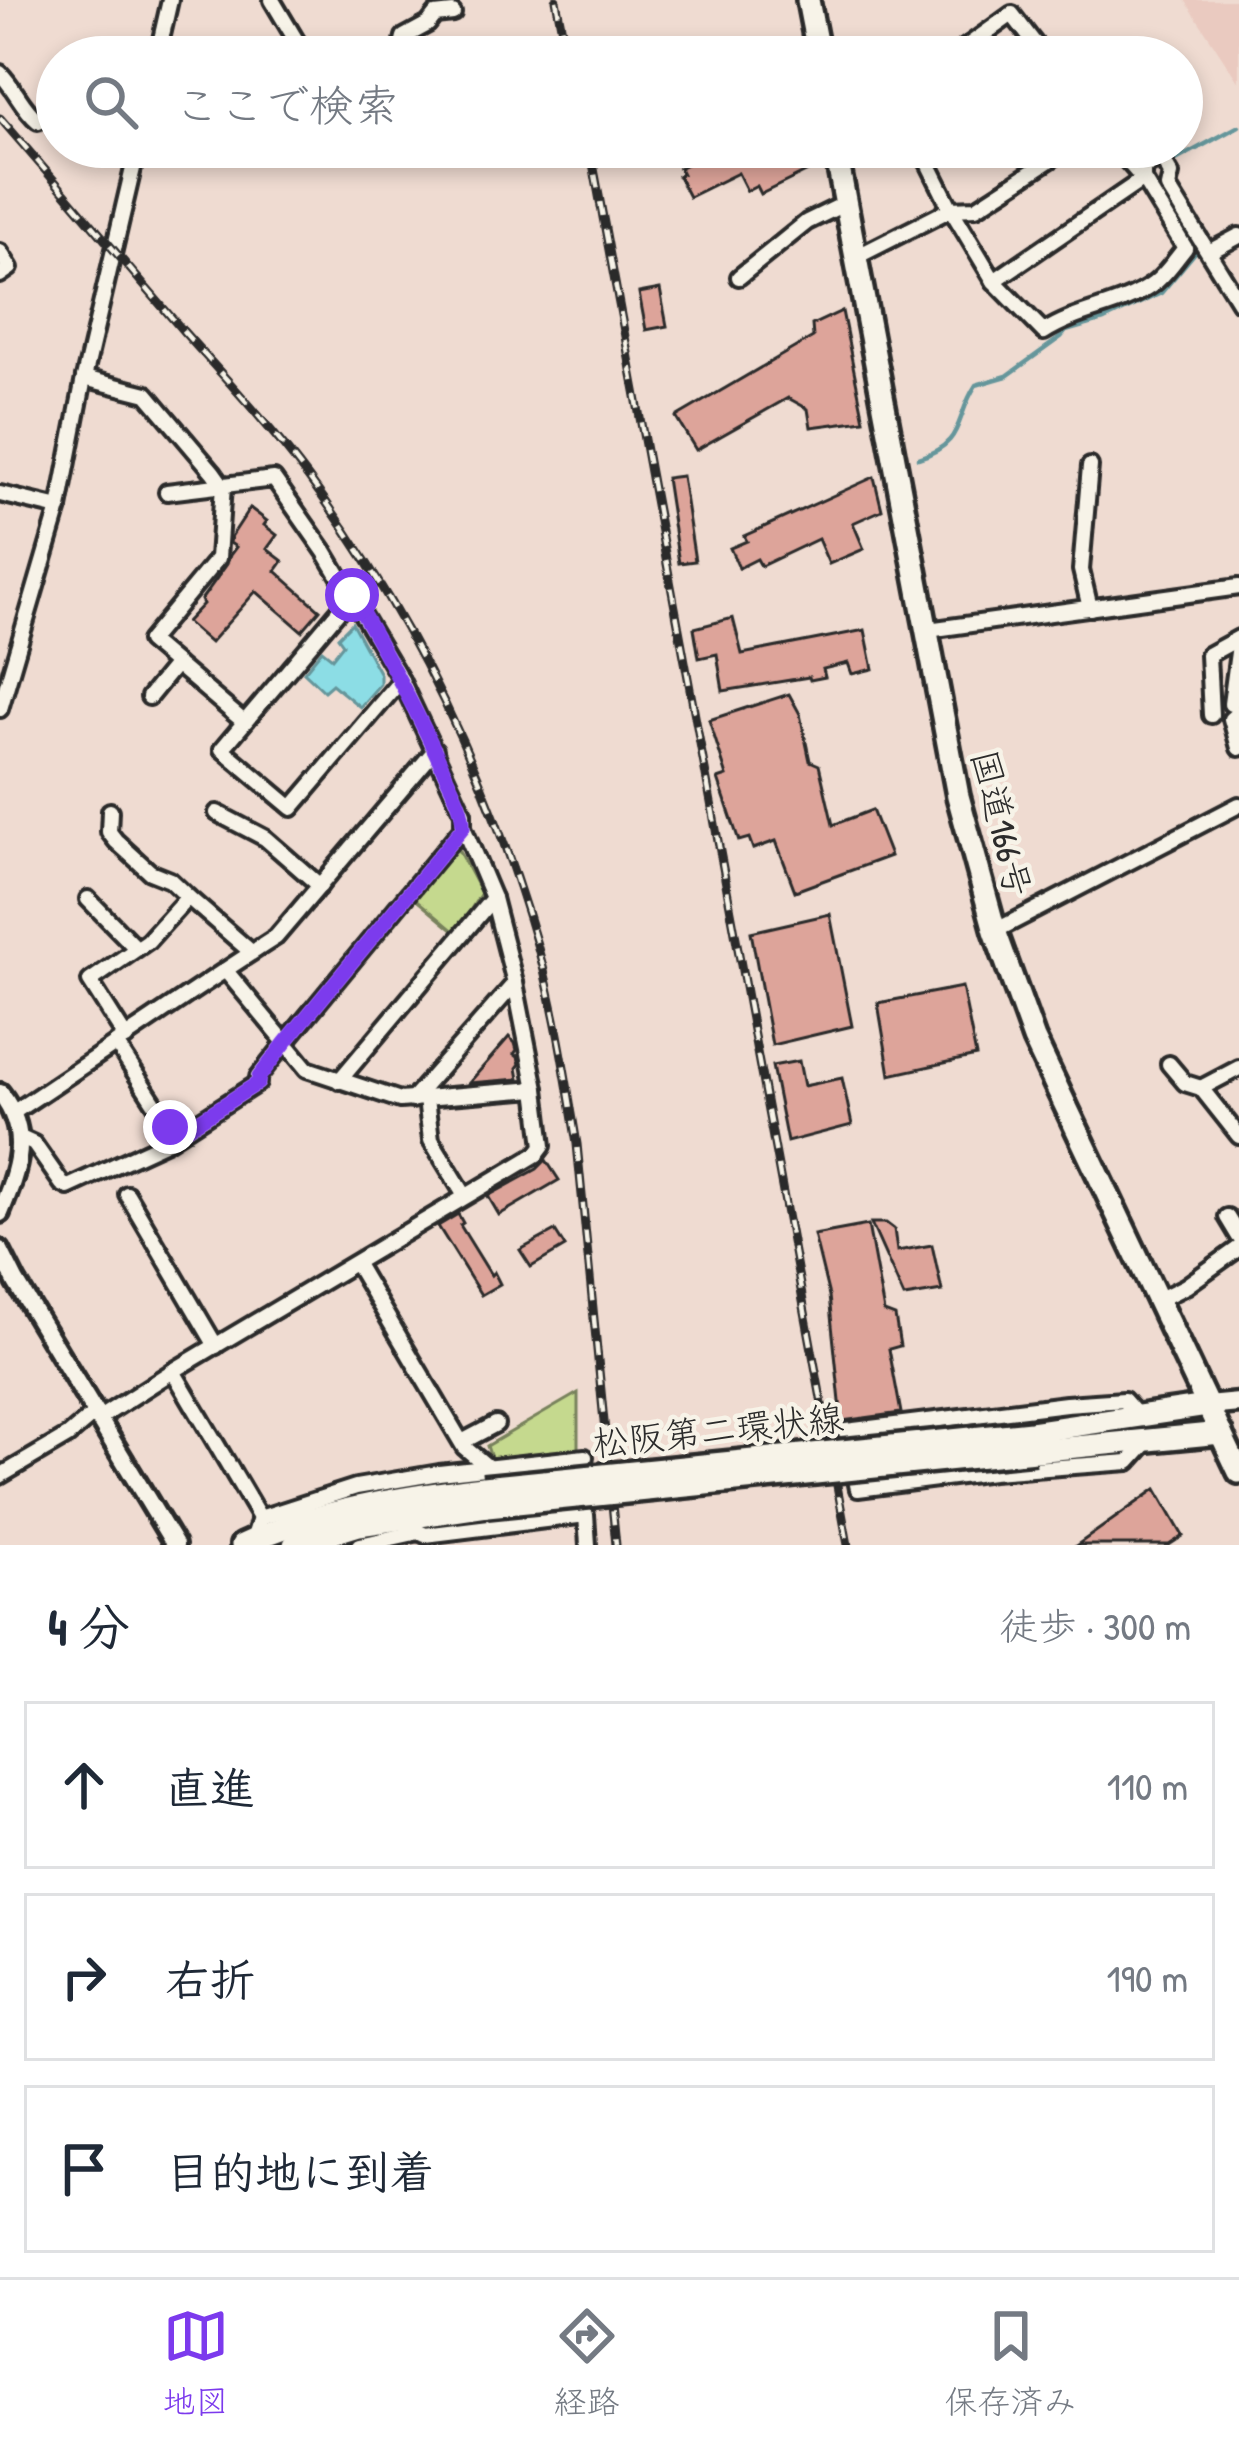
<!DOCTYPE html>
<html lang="ja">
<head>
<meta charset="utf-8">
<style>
	:root { --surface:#fff; --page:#f2f2f3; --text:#1f2937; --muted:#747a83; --line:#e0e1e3; --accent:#7c3aed }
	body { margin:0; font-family:"Patrick Hand","Klee One",sans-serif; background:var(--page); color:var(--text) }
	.stop { position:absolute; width:36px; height:36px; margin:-27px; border:9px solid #7c3aed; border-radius:50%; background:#fff }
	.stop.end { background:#7c3aed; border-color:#fff; box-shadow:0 3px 12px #0008 }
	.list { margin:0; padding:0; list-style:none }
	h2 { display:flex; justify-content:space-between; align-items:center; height:156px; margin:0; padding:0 48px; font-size:51px }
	h2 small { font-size:39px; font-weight:400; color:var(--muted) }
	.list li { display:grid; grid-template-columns:78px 1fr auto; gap:36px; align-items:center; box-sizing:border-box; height:168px; margin:0 24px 24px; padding:0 24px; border:3px solid var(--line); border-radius:0px }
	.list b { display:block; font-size:45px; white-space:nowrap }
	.list em { font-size:39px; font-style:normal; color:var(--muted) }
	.icon { flex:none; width:66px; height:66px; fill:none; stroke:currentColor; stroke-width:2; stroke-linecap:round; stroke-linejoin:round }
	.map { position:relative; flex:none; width:1239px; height:1545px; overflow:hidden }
	.search { position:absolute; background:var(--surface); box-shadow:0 6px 18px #0003; left:36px; right:36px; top:36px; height:132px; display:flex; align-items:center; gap:30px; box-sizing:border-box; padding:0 42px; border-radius:66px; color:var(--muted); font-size:45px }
	.sheet { height:732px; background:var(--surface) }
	nav { display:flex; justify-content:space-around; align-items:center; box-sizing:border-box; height:168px; border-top:3px solid var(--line); background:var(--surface); font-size:33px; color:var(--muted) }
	nav a { display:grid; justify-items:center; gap:6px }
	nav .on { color:var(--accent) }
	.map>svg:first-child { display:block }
	.built { fill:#eacac0 }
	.green { fill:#c5d98e; stroke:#78825c; stroke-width:3 }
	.water { fill:#8cdde5; stroke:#65969b; stroke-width:3 }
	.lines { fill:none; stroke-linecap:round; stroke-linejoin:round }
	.stream { stroke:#65969b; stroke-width:4.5 }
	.building { fill:#dda49a; stroke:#2b2b2b; stroke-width:3 }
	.minor-casing { stroke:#2b2b2b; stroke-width:22 }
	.tertiary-casing { stroke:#2b2b2b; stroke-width:26 }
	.secondary-casing { stroke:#2b2b2b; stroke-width:27 }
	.primary-casing { stroke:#2b2b2b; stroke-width:30 }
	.trunk-casing { stroke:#2b2b2b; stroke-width:30 }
	.minor { stroke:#f7f3e8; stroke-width:14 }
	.tertiary { stroke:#f7f3e8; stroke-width:16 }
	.secondary { stroke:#f7f3e8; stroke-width:18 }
	.primary { stroke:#f7f3e8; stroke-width:21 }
	.trunk { stroke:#f7f3e8; stroke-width:21 }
	.rail-casing { stroke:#2b2b2b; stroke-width:9 }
	.rail { stroke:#f7f3e8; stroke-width:4.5; stroke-dasharray:14; stroke-linecap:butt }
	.primary-bridge-casing { stroke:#2b2b2b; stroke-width:30; stroke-linecap:butt }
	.primary-bridge { stroke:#f7f3e8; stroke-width:21 }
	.route { stroke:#7c3aed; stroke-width:15 }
	.labels { text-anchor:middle; stroke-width:9; stroke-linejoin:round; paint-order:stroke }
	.street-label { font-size:36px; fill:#2b2b2b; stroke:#f7f3e8 }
</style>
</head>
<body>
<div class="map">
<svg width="1239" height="1545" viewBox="0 0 1239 1545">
	<rect width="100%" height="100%" fill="#efdbd1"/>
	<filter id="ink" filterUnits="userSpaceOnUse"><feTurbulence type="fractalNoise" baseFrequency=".00833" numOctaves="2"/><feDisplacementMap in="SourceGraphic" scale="24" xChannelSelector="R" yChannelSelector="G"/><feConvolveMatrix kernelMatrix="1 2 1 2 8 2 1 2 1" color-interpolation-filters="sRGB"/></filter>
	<g filter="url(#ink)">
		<polygon class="built" points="1185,0 1239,0 1239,83"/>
		<g class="green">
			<polygon points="456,846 481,893 456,933 413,897"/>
			<polygon points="578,1393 578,1449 492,1461 487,1446"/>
		</g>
		<polygon class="water" points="352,623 380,674 380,684 360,707 332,684 324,691 304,672 322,650 332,658 343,644 338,637"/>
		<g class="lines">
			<g class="stream">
				<polyline points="1174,161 1239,126"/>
				<path d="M918,458C966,444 954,418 976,385L1007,376L1061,337L1066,331L1104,320L1161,293L1197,250L1163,192V186"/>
			</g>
		</g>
		<g class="building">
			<polygon points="721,147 807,147 812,169 761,194 757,186 747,191 738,173 689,197 678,176 682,174 679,168"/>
			<polygon points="660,289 667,326 646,330 639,293"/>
			<polygon points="842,311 864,420 811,427 808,409 788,398 696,450 676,417 813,337 812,325"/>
			<polygon points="682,476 695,561 679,563 666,478"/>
			<polygon points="874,477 882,510 853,523 864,549 829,564 818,539 761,566 757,559 739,568 730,548 747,541 744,536"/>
			<polygon points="250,508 267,521 264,525 277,535 267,549 283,561 276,571 320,610 302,631 256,591 210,643 186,622 203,604 201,600 227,564 230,555 236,547 230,543 231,537"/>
			<polygon points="733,618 742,654 865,630 873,669 852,674 848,663 823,669 825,677 810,680 809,677 723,691 717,654 699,658 694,628"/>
			<polygon points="789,694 800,714 810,761 819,765 833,825 872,810 890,856 795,891 776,841 753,849 749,838 739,841 718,779 727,776 709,720"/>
			<polygon points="830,914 852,1026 772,1045 751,932"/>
			<polygon points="962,987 976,1056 890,1075 878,1003"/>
			<polygon points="509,1037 515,1043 517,1050 514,1054 518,1057 520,1064 517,1068 519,1079 469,1083"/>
			<polygon points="799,1061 804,1086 842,1078 852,1125 787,1142 772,1066"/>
			<polygon points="546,1160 559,1180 499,1215 488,1196 537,1169"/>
			<polygon points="458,1214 463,1223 460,1225 491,1275 494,1272 500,1284 481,1295 438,1226"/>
			<polygon points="871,1223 886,1223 894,1229 897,1251 932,1245 942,1291 904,1297"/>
			<polygon points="868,1225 884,1312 895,1316 900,1346 889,1349 901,1413 842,1421 829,1296 814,1235"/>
			<polygon points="555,1231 565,1247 531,1267 520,1250"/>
			<polygon points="1156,1489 1183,1536 1169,1545 1077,1545"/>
		</g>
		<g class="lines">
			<g class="minor-casing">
				<g id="minor">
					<polyline points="272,0 306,57"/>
					<polyline points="403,41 404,37 428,24 435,15 453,13"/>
					<polyline points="129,57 134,54 145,57"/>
					<polyline points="157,57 170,0"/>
					<polyline points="952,57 1012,14 1045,57"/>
					<path d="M0,73C15,88 22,108 38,121L57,107"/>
					<path d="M920,147L951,209L994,281L1044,332C1078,310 1119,308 1152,285C1165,276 1175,260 1185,248L1143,179L1115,147"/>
					<polyline points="0,252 10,268 0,275"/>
					<polyline points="1209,252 1239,236"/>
					<polyline points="858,256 951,209 976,208 1070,147"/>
					<polyline points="739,277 807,222 846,203"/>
					<polyline points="994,281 1143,179 1143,168 1161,157 1171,174 1168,187 1239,302"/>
					<polyline points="84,378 147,394 213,472 223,486 218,558 149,641 244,722"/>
					<polyline points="1090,466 1081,570 1090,608"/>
					<polyline points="0,494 59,508"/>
					<polyline points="352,595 222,749 292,808 401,680"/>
					<polyline points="928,630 1239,587"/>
					<polyline points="149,697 176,664"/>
					<polyline points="1231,704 1239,645"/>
					<polyline points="0,709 59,508 84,378 138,147"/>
					<polyline points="1239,712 1231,719 1239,748"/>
					<polyline points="1211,715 1208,655 1239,638"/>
					<polyline points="110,811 109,832 116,841 150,872 170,880 188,897"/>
					<polyline points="217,813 265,838 320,886"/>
					<polyline points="88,899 136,948"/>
					<polyline points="995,931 1239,805"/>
					<polyline points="226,971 307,1069 400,1100 536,1089"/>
					<polyline points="126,1038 90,981 148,941 188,897 250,951"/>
					<polyline points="117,1045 170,1127 173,1137"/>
					<polyline points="1169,1064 1185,1083 1201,1088 1239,1136"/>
					<polyline points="339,1081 493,898"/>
					<polyline points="1201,1088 1239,1068"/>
					<polyline points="426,1099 431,1140 465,1196"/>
					<polyline points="412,1100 515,983"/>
					<path d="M14,1112C102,1054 188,993 276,937L435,750"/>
					<polyline points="21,1138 34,1144 62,1184 68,1187 166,1142 258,1083 258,1077 285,1043 463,827"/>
					<polyline points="127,1194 216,1346"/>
					<polyline points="1227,1217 1239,1237"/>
					<polyline points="356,1264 464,1447 489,1468"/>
					<polyline points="1158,1300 1186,1286 1239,1248"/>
					<polyline points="173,1371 260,1518"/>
					<polyline points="1138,1416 1124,1400 1066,1404 846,1431 858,1489 992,1472 1129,1462 1148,1441"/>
					<polyline points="98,1419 173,1371 537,1154 543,1146 536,1089 515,983 493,898 463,827 463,813 401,680 325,552 274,479 167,492"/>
					<polyline points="462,1442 496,1424"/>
					<polyline points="0,1476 68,1436 95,1413"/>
					<polyline points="253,1540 260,1518 356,1487 439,1473 585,1457"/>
					<polyline points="360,1545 419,1532 425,1535 586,1515 588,1545"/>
				</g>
			</g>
			<g class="tertiary-casing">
				<g id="tertiary">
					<path d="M0,1093C32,1134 18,1169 0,1213"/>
					<polyline points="0,1250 16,1282 175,1545"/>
				</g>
			</g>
			<g class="secondary-casing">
				<polyline id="secondary" points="1207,1406 1239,1403"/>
			</g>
			<g class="primary-casing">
				<g id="primary">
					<polyline points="1031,1432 1207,1406"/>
					<polyline points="1035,1451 1221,1433"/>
					<path d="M242,1545C318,1510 400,1497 483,1487"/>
					<polyline points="294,1545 359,1525 487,1506"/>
				</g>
			</g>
			<g class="trunk-casing">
				<g id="trunk">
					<polyline points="808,0 819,57"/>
					<polyline points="835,147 958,796 995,931 1034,1039 1239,1472"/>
				</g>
			</g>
			<use href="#minor" class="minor"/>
			<use href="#tertiary" class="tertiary"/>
			<use href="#secondary" class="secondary"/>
			<use href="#primary" class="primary"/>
			<use href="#trunk" class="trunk"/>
			<g class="rail-casing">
				<g id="rail">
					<polyline points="556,0 567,57"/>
					<path d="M0,118C62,189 123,261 184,332C226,379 270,426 308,477C413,619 489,778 538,948C556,1012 566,1079 577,1144L616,1545"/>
					<polyline points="590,147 848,1545"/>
				</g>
			</g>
			<use href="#rail" class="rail"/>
			<g class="primary-bridge-casing">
				<g id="primary-bridge">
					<polyline points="483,1487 1031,1432"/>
					<polyline points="487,1506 1035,1451"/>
				</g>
			</g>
			<use href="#primary-bridge" class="primary-bridge"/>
		</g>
	</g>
	<g class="lines" filter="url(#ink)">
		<path class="route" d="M170,1127L173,1137L258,1083L259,1077L285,1043L463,827C463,807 453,791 445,773C418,712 386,654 352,595"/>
	</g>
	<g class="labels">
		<g class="street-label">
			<text transform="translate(1002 823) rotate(76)" y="13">国道166号</text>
			<text transform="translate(718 1430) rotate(-6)" y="13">松阪第二環状線</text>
		</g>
	</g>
</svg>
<div class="stop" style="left:352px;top:595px"></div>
<div class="stop end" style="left:170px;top:1127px"></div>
<div class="search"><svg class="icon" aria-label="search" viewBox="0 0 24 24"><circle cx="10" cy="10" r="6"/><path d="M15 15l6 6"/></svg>ここで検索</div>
</div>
<section class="sheet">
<h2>4 分<small>徒歩 · 300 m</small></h2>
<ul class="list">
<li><svg class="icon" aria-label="ahead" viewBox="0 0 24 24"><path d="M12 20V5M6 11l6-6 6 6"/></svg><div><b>直進</b></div><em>110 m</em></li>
<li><svg class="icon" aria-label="right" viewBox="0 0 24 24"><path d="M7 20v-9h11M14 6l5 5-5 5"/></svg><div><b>右折</b></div><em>190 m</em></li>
<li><svg class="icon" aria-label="arrive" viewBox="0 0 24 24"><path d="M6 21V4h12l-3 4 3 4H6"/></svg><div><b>目的地に到着</b></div></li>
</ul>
</section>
<nav>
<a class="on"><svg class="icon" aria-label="map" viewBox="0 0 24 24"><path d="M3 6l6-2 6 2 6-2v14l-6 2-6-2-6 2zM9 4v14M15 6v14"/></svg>地図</a>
<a><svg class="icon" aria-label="directions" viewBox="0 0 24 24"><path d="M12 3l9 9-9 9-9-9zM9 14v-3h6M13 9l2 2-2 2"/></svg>経路</a>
<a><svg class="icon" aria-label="saved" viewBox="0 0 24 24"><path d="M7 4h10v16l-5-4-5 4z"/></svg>保存済み</a>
</nav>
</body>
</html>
